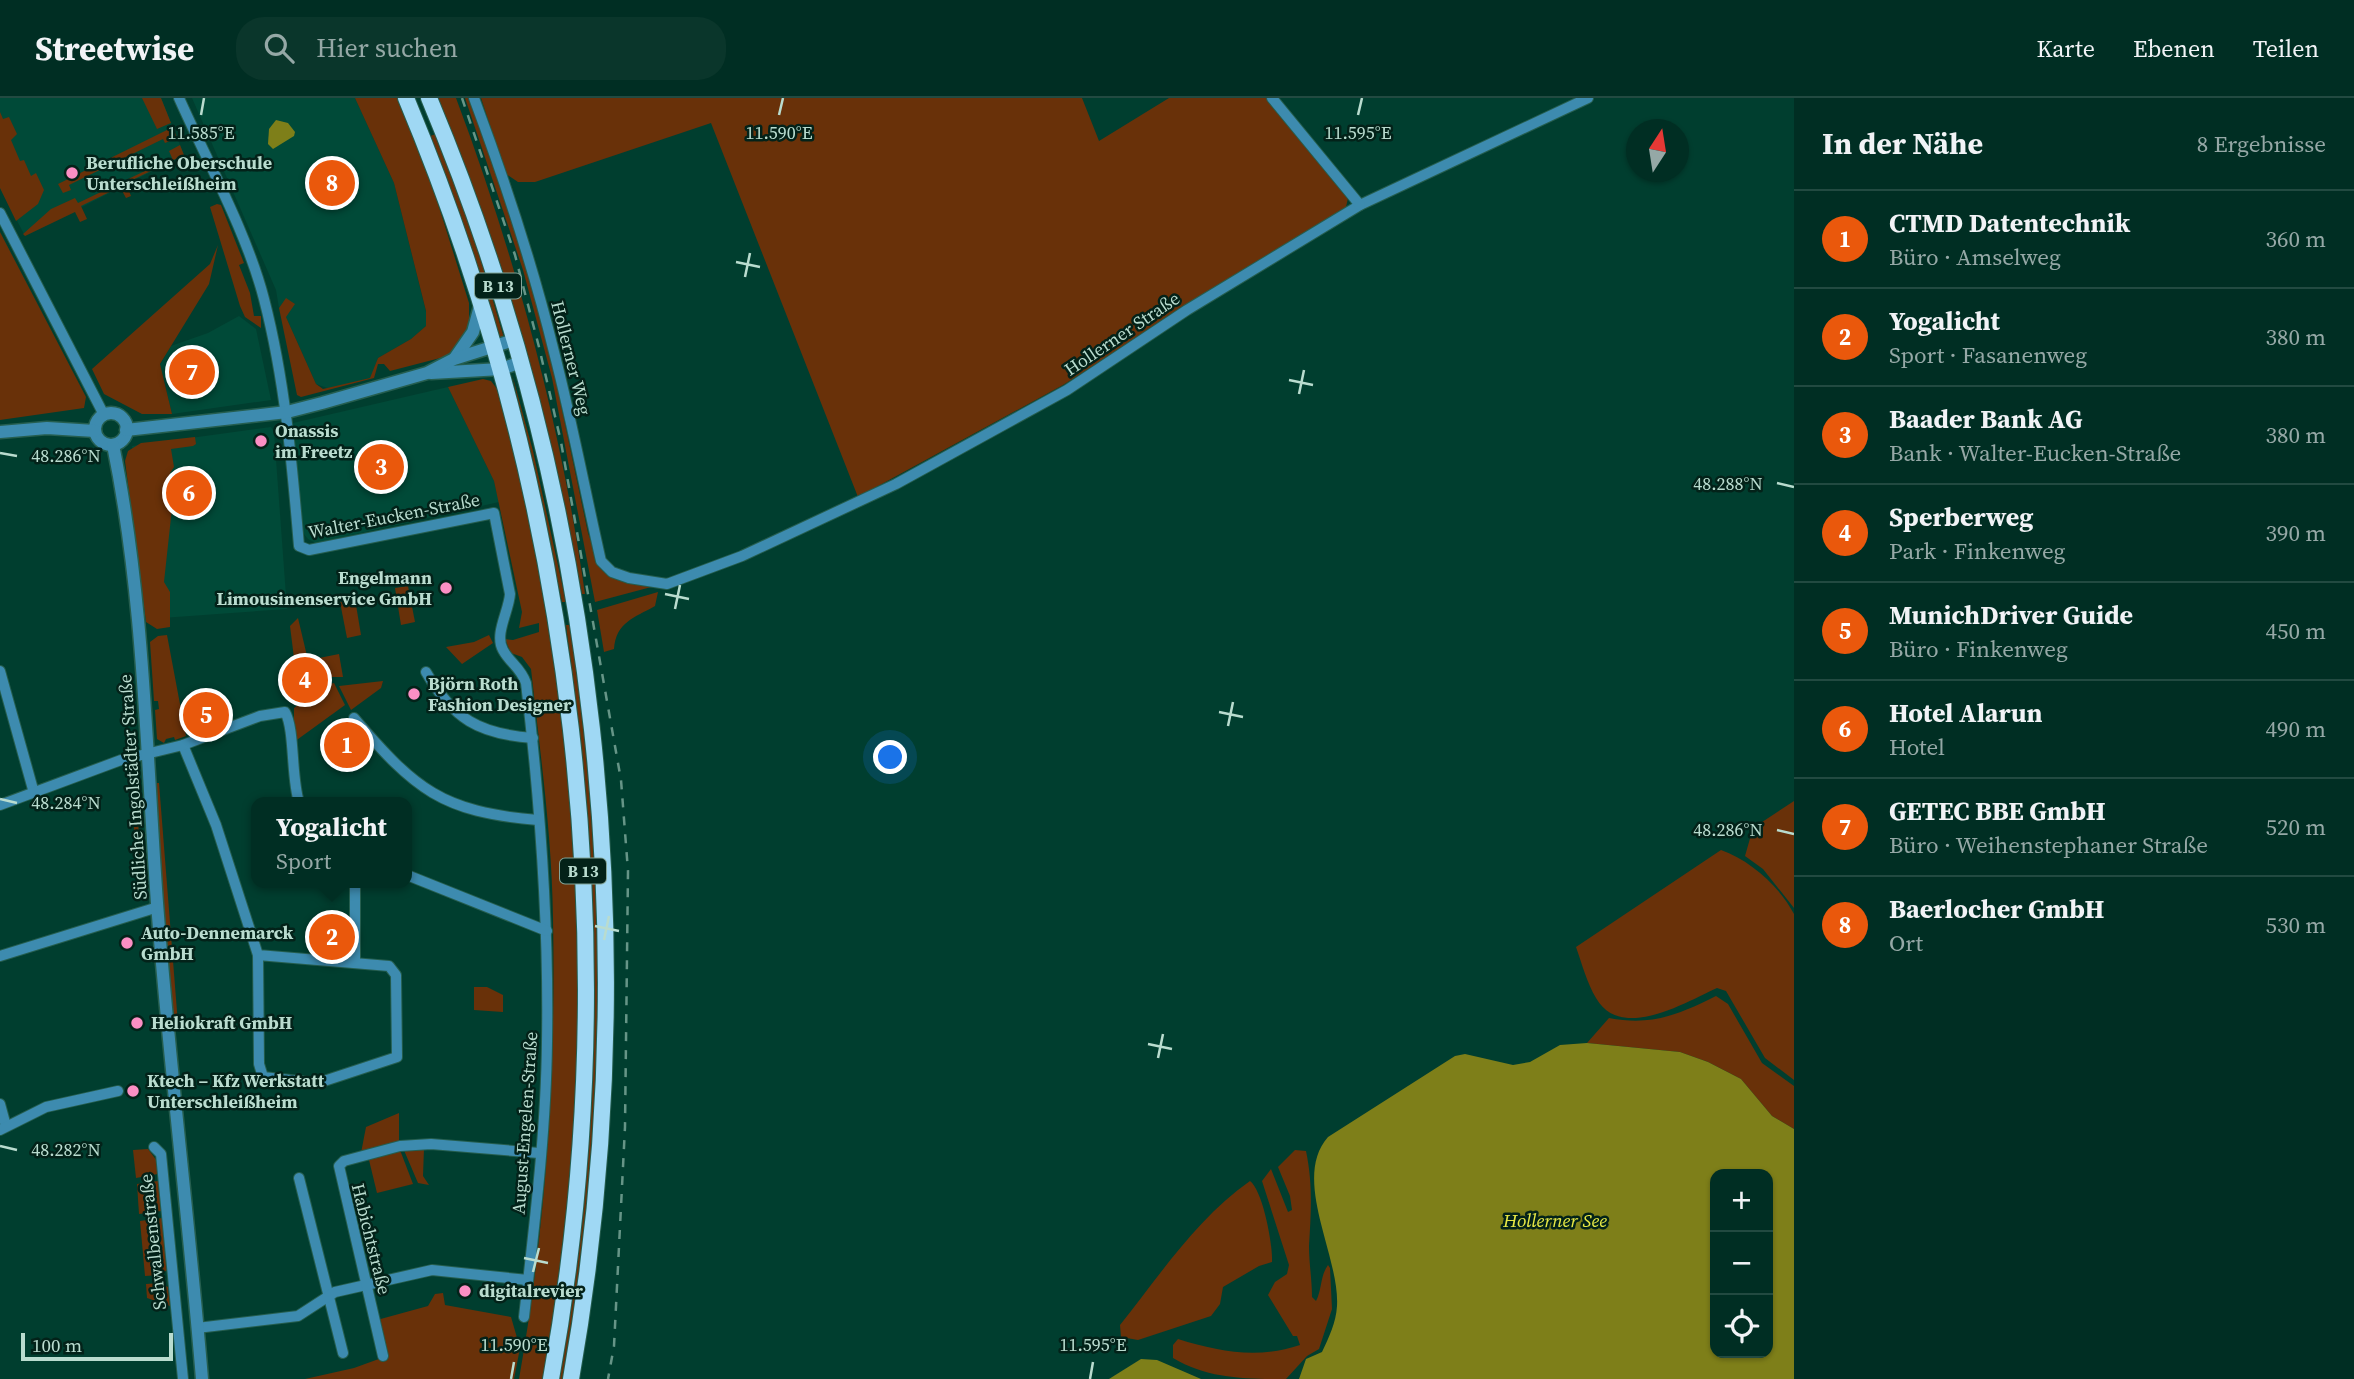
<!DOCTYPE html>
<html lang="de">
<head>
<meta charset="utf-8">
<style>
	:root { --surface:#002e23; --page:#0a362b; --text:#f1f3f6; --muted:#95a8a6; --line:#224a41; --accent:#ea580c }
	body { margin:0; font-family:"Source Serif 4",serif; background:var(--page); color:var(--text) }
	.controls { position:absolute; right:21px; bottom:21px; display:grid; overflow:hidden; border-radius:14px; box-shadow:0 2px 5px #0004 }
	.controls button { width:63px; height:63px; display:grid; place-items:center; padding:0; border:0; border-bottom:2px solid var(--line); background:var(--surface); color:var(--text); font:35px sans-serif }
	.compass { position:absolute; left:1626px; top:21px; width:63px; height:63px; border-radius:50%; background:var(--surface); box-shadow:0 2px 5px #0004; rotate:12deg }
	.scale { position:absolute; left:21px; bottom:18px; width:152px; box-sizing:border-box; padding-left:7px; border:4px solid #b9dccf; border-top:0; font-size:19px; line-height:24px; white-space:nowrap; color:#b9dccf; -webkit-text-stroke:5px #032219; paint-order:stroke }
	.you { position:absolute; left:891px; top:660px; width:24px; height:24px; margin:-18px; border:5px solid #fff; border-radius:50%; background:#1a73e8; box-shadow:0 0 0 10px #1a73e833 }
	.badge { display:grid; place-items:center; width:46px; height:46px; border-radius:50%; background:var(--accent); color:#fff; font-size:23px; font-weight:700 }
	.pin { position:absolute; translate:-50% -50%; border:4px solid #fff; box-shadow:0 2px 7px #0006 }
	.popup { position:absolute; left:251px; top:699px; width:161px; height:91px; box-sizing:border-box; display:grid; place-content:center; border-radius:14px; background:var(--surface); filter:drop-shadow(0 2px 5px #0005); font-size:23px; white-space:nowrap; color:var(--muted) }
	.popup b { font-size:26px; color:var(--text) }
	.popup::after { content:''; position:absolute; left:50%; top:100%; margin-left:-14px; border:14px solid transparent; border-top-color:var(--surface) }
	.list { margin:0; padding:0; list-style:none }
	h2 { display:flex; justify-content:space-between; align-items:center; height:91px; margin:0; padding:0 28px; font-size:30px }
	h2 small { font-size:23px; font-weight:400; color:var(--muted) }
	.list li { display:grid; grid-template-columns:46px 1fr auto; gap:21px; align-items:center; box-sizing:border-box; height:98px; padding:0 28px; border-top:2px solid var(--line) }
	.list b { display:block; font-size:26px; white-space:nowrap }
	.list p { margin:0; font-size:23px; white-space:nowrap; color:var(--muted) }
	.list em { font-size:23px; font-style:normal; color:var(--muted) }
	.icon { flex:none; width:38px; height:38px; fill:none; stroke:currentColor; stroke-width:2; stroke-linecap:round; stroke-linejoin:round }
	.map { position:relative; flex:none; width:1794px; height:1281px; overflow:hidden }
	header { display:flex; align-items:center; gap:42px; box-sizing:border-box; height:98px; padding:0 35px; background:var(--surface); border-bottom:2px solid var(--line) }
	header strong { font-size:33px }
	nav { display:flex; gap:38px; margin-inline-start:auto; font-size:24px }
	.search { width:490px; height:63px; background:var(--page); display:flex; align-items:center; gap:18px; box-sizing:border-box; padding:0 24px; border-radius:28px; color:var(--muted); font-size:26px }
	main { display:flex }
	aside { flex:1; background:var(--surface) }
	.map>svg:first-child { display:block }
	.built { fill:#004a38 }
	.green { fill:#693109 }
	.water { fill:#7e7f19; fill-rule:evenodd }
	.lines { fill:none; stroke-linecap:round; stroke-linejoin:round }
	.minor-casing { stroke:#255e4f; stroke-width:12 }
	.tertiary-casing { stroke:#255e4f; stroke-width:15 }
	.primary-casing { stroke:#255e4f; stroke-width:18 }
	.minor { stroke:#3d8baf; stroke-width:10 }
	.tertiary { stroke:#3d8baf; stroke-width:12 }
	.primary { stroke:#9fd8f4; stroke-width:16 }
	.rail { stroke:#669587; stroke-width:2.5; stroke-dasharray:9 9; stroke-linecap:butt }
	.ticks { fill:none; stroke:#b9dccf; stroke-width:2.5 }
	.poi-dot { fill:#fb8fc4; stroke:#032219; stroke-width:2.5 }
	.labels { text-anchor:middle; stroke-width:5; stroke-linejoin:round; paint-order:stroke }
	.shield { fill:#032219; stroke:#82a498; stroke-width:2 }
	.shield-label { font-size:16px; font-weight:bold; fill:#b9dccf }
	.poi-label { font-size:18px; font-weight:bold; fill:#b9dccf; stroke:#032219; text-anchor:start }
	.street-label { font-size:18px; fill:#b9dccf; stroke:#032219 }
	.water-label { font-size:19px; font-style:italic; fill:#e8ea46; stroke:#032219 }
	.ticks-label { font-size:18px; text-anchor:middle; fill:#b9dccf; stroke:#032219; stroke-width:5; stroke-linejoin:round; paint-order:stroke }
</style>
</head>
<body>
<header>
<strong>Streetwise</strong>
<div class="search"><svg class="icon" aria-label="search" viewBox="0 0 24 24"><circle cx="10" cy="10" r="6"/><path d="M15 15l6 6"/></svg>Hier suchen</div>
<nav><a>Karte</a><a>Ebenen</a><a>Teilen</a></nav>
</header>
<main>
<div class="map">
<svg width="1794" height="1281" viewBox="0 0 1794 1281">
	<rect width="100%" height="100%" fill="#003e2f"/>
	<g class="built">
		<polygon points="0,0 161,0 184,57 25,138 0,90"/>
		<polygon points="192,0 355,0 394,85 426,214 426,228 411,241 378,260 371,280 330,291 316,286 286,219 286,201 279,210 276,192"/>
		<polygon points="239,218 256,231 271,302 172,316 160,267 171,248 208,235"/>
		<polygon points="448,289 494,383 499,404 316,445 308,441 303,435 293,325"/>
		<polygon points="271,329 274,334 287,511 148,521 132,348"/>
	</g>
	<g class="green">
		<polygon points="142,0 161,0 171,25 157,31"/>
		<polygon points="355,0 399,0 429,77 469,205 469,231 452,255 444,259 390,273 384,266 378,266 374,280 301,299 297,297 279,210 286,200 295,206 286,219 316,286 323,291 370,280 378,260 411,241 426,228 426,213 394,85"/>
		<path d="M436,0H456C516,160 561,327 585,496H582C567,423 553,349 532,277C506,183 473,91 436,0Z"/>
		<polygon points="465,0 470,0 512,118 547,241 588,435 601,471 617,482 655,488 595,504 552,280 523,172"/>
		<polygon points="481,0 1082,0 1099,43 1169,0 1269,0 1348,100 1346,109 1063,287 858,399 711,25 535,84 518,84 506,76"/>
		<polygon points="0,14 3,21 9,19 17,36 11,42 20,63 24,62 31,78 36,75 44,92 38,106 16,123 0,90"/>
		<polygon points="173,29 177,40 165,45 163,41 69,87 71,92 63,95 58,86"/>
		<polygon points="436,36 473,135 504,240 500,240 467,139 430,38"/>
		<polygon points="180,47 184,57 126,85 131,98 126,100 120,89 81,108 87,121 80,124 75,114 25,138 23,136 51,111 75,100 78,105 172,60 169,53"/>
		<polygon points="217,106 221,107 244,165 239,167 250,195 254,218 261,218 261,230 245,219 240,208 210,109"/>
		<polygon points="0,134 86,299 84,310 0,322"/>
		<polygon points="218,147 209,186 160,266 172,316 142,316 104,296 92,271 210,166"/>
		<polygon points="512,276 533,353 566,504 562,504"/>
		<path d="M483,281L491,283L501,296C556,526 590,761 576,998C571,1093 558,1187 545,1281H519C546,1129 556,975 553,820C552,737 540,654 531,571L522,559L511,555L505,541L513,542L539,534V525L519,530L522,514L494,383L448,289Z"/>
		<polygon points="195,339 196,346 193,348 171,351 174,369 170,375 173,401 164,484 170,494 170,529 157,531 146,524 125,363 128,353 141,345"/>
		<polygon points="408,488 415,524 401,527 395,490"/>
		<path d="M658,494L655,508C634,520 616,524 614,551L604,554L597,512Z"/>
		<polygon points="355,501 361,537 347,540 340,504"/>
		<polygon points="298,520 307,558 305,570 312,578 313,569 320,580 312,593 307,589 307,595 299,600 290,528"/>
		<path d="M566,527H570C597,708 605,888 592,1071C587,1141 574,1211 565,1281H557C568,1197 582,1113 588,1029C600,862 587,693 566,527Z"/>
		<polygon points="167,537 186,638 175,642 174,639 166,641 164,645 157,641 155,612 159,611 158,603 154,603 150,544 158,538"/>
		<polygon points="489,537 493,545 462,566 446,549 474,544"/>
		<polygon points="339,556 343,579 325,579 314,561"/>
		<polygon points="383,583 381,590 351,612 339,588"/>
		<polygon points="334,585 345,607 294,644 294,610 325,587"/>
		<polygon points="129,665 135,669 140,757 136,757"/>
		<polygon points="156,685 159,685 178,926 173,923 160,773"/>
		<polygon points="1794,703 1794,810 1763,771 1745,758 1753,730"/>
		<path d="M1721,752C1750,762 1780,789 1794,816V982L1765,960L1726,893L1717,890C1686,904 1621,944 1596,900C1587,885 1582,866 1576,849Z"/>
		<polygon points="474,889 487,889 503,897 503,914 474,912"/>
		<path d="M1716,898L1728,906L1762,965L1794,988V1031L1772,1018L1741,981L1708,964L1680,954L1587,945L1609,920C1652,928 1678,917 1716,898Z"/>
		<polygon points="399,1015 399,1045 361,1055 366,1029"/>
		<polygon points="403,1050 424,1050 423,1078 429,1087 418,1085"/>
		<polygon points="148,1051 157,1063 158,1076 136,1080 133,1052"/>
		<polygon points="400,1052 413,1086 377,1095 369,1062"/>
		<path d="M1295,1052L1306,1053C1313,1086 1311,1115 1309,1148C1309,1165 1312,1182 1312,1199L1316,1203C1322,1192 1320,1178 1328,1167L1330,1170L1332,1211L1319,1251L1307,1258L1286,1281C1246,1281 1208,1281 1173,1260V1247L1178,1241C1220,1254 1258,1261 1300,1247L1297,1238H1293L1268,1197L1275,1184L1287,1176L1289,1167L1262,1083L1271,1071L1288,1114L1292,1112L1290,1098L1278,1069Z"/>
		<polygon points="158,1083 161,1113 139,1116 137,1086"/>
		<path d="M1250,1083C1263,1093 1273,1147 1272,1164L1259,1168L1223,1189L1220,1206L1211,1218L1138,1242L1121,1239L1120,1227C1160,1177 1197,1120 1250,1083Z"/>
		<polygon points="162,1120 167,1172 160,1177 145,1178 140,1123"/>
		<polygon points="160,1185 168,1189 170,1208 147,1200 146,1186"/>
		<polygon points="443,1195 445,1207 511,1219 520,1250 514,1281 305,1281 354,1270 387,1258 377,1222 428,1208 435,1196"/>
	</g>
	<g class="water">
		<polygon points="276,22 288,25 295,34 294,38 273,51 268,46 269,31"/>
		<path d="M1587,945L1680,954L1708,964L1741,981L1772,1018L1794,1031V1281H1299L1306,1261L1322,1254C1329,1239 1336,1225 1337,1208C1340,1158 1291,1081 1328,1039L1455,958L1465,956L1513,967L1530,964L1560,947ZM1768,1076V1255H1715V1076Z"/>
		<polygon points="1141,1261 1157,1262 1201,1281 1109,1281"/>
	</g>
	<g class="lines">
		<g class="minor-casing">
			<g id="minor">
				<path d="M179,0C207,63 247,135 264,201C285,282 292,365 299,448L309,452L494,415L510,496C509,513 494,536 503,552C510,565 521,570 526,585C540,704 549,824 547,944C546,1036 534,1129 524,1219"/>
				<path d="M474,0C505,83 533,168 554,254C572,323 585,393 601,463L612,474L629,480L667,486L742,458L896,386L1067,292L1187,212L1360,107L1588,0"/>
				<polyline points="1272,0 1360,107"/>
				<polyline points="0,115 104,317"/>
				<polyline points="0,573 34,695"/>
				<path d="M426,574C453,621 479,636 533,640"/>
				<path d="M354,620C415,691 441,714 538,722"/>
				<polyline points="183,647 216,727 258,857 259,966 263,979 318,985 397,959 396,877 389,868 258,857"/>
				<path d="M0,707L121,662L183,647L260,618L285,614C295,631 291,680 299,704"/>
				<polyline points="407,777 547,833"/>
				<polyline points="0,858 158,809"/>
				<polyline points="355,864 355,785"/>
				<polyline points="0,1006 6,1028"/>
				<polyline points="0,1032 46,1009 118,993"/>
				<polyline points="154,1049 161,1056 183,1281"/>
				<polyline points="299,1080 343,1255"/>
				<polyline points="197,1230 298,1218 335,1194 432,1172 528,1182"/>
				<polyline points="383,1258 339,1068 344,1063 400,1048 431,1046 539,1055"/>
			</g>
		</g>
		<g class="tertiary-casing">
			<g id="tertiary">
				<polyline points="455,260 473,234 480,208"/>
				<polyline points="431,275 501,271 521,264"/>
				<circle cx="111" cy="331" r="16"/>
				<polyline points="126,332 287,314 322,305 427,275 454,261 514,242"/>
				<polyline points="0,334 47,330 95,333"/>
				<path d="M113,347C144,498 146,652 157,805C169,964 189,1122 202,1281"/>
			</g>
		</g>
		<g class="primary-casing">
			<g id="primary">
				<path d="M406,0C574,402 629,851 551,1281"/>
				<path d="M429,0C598,403 647,851 571,1281"/>
			</g>
		</g>
		<use href="#minor" class="minor"/>
		<use href="#tertiary" class="tertiary"/>
		<use href="#primary" class="primary"/>
		<polyline class="rail" points="462,0 515,157 539,249 561,344 621,682 628,773 625,1029 614,1248 608,1281"/>
	</g>
	<path class="ticks" d="M201,17L204,0M779,17L783,0M1358,17L1362,0M736,164L760,169M745,179L750,155M1289,282L1313,287M1299,296L1304,272M0,355L17,358M1777,385L1794,389M665,496L689,501M675,511L680,487M1219,614L1243,619M1228,628L1233,604M0,701L17,705M1777,732L1794,736M595,828L619,833M604,842L609,818M1148,946L1172,951M1158,960L1163,936M0,1048L17,1052M524,1160L548,1165M533,1174L539,1150M511,1281L514,1264M1090,1281L1093,1264"/>
	<g class="poi-dot">
		<circle cx="72" cy="75" r="7"/>
		<circle cx="261" cy="343" r="7"/>
		<circle cx="446" cy="490" r="7"/>
		<circle cx="414" cy="596" r="7"/>
		<circle cx="127" cy="845" r="7"/>
		<circle cx="137" cy="925" r="7"/>
		<circle cx="133" cy="993" r="7"/>
		<circle cx="465" cy="1193" r="7"/>
	</g>
	<g class="labels">
		<g class="shield">
			<rect x="475" y="175.5" width="46" height="25" rx="5"/>
			<rect x="560" y="760.5" width="46" height="25" rx="5"/>
		</g>
		<g class="shield-label">
			<text x="498" y="194">B 13</text>
			<text x="583" y="779">B 13</text>
		</g>
		<g class="poi-label">
			<text x="86" y="71">Berufliche Oberschule<tspan x="86" dy="21">Unterschleißheim</tspan></text>
			<text x="275" y="339">Onassis<tspan x="275" dy="21">im Freetz</tspan></text>
			<text x="432" y="486" text-anchor="end">Engelmann<tspan x="432" dy="21">Limousinenservice GmbH</tspan></text>
			<text x="428" y="592">Björn Roth<tspan x="428" dy="21">Fashion Designer</tspan></text>
			<text x="141" y="841">Auto-Dennemarck<tspan x="141" dy="21">GmbH</tspan></text>
			<text x="151" y="931">Heliokraft GmbH</text>
			<text x="147" y="989">Ktech – Kfz Werkstatt<tspan x="147" dy="21">Unterschleißheim</tspan></text>
			<text x="479" y="1199">digitalrevier</text>
		</g>
		<g class="street-label">
			<text transform="translate(1122 236) rotate(-34)" y="6">Hollerner Straße</text>
			<text transform="translate(571 260) rotate(76)" y="6">Hollerner Weg</text>
			<text transform="translate(394 418) rotate(-11)" y="6">Walter-Eucken-Straße</text>
			<text transform="translate(133 689) rotate(-94)" y="6">Südliche Ingolstädter Straße</text>
			<text transform="translate(525 1025) rotate(-86)" y="6">August-Engelen-Straße</text>
			<text transform="translate(371 1141) rotate(76)" y="6">Habichtstraße</text>
			<text transform="translate(153 1144) rotate(-96)" y="6">Schwalbenstraße</text>
		</g>
		<g class="water-label">
			<text x="1555" y="1129">Hollerner See</text>
		</g>
	</g>
	<g class="ticks-label">
		<text x="201" y="41">11.585°E</text>
		<text x="779" y="41">11.590°E</text>
		<text x="1358" y="41">11.595°E</text>
		<text x="66" y="364">48.286°N</text>
		<text x="1728" y="392">48.288°N</text>
		<text x="66" y="711">48.284°N</text>
		<text x="1728" y="738">48.286°N</text>
		<text x="66" y="1058">48.282°N</text>
		<text x="514" y="1253">11.590°E</text>
		<text x="1093" y="1253">11.595°E</text>
	</g>
</svg>
<div class="controls">
<button>+</button>
<button>−</button>
<button><svg class="icon" aria-label="locate" viewBox="0 0 24 24"><circle cx="12" cy="12" r="6"/><path d="M12 2v4M12 18v4M2 12h4M18 12h4"/></svg></button>
</div>
<svg class="compass" viewBox="-18 -18 36 36"><path d="M0-13l5 13h-10z" fill="#e53935"/><path d="M0 13l5-13h-10z" fill="#95a8a6"/></svg>
<div class="scale">100 m</div>
<div class="you"></div>
<div class="pin badge" style="left:347px;top:647px">1</div>
<div class="pin badge" style="left:332px;top:839px">2</div>
<div class="popup"><b>Yogalicht</b>Sport</div>
<div class="pin badge" style="left:381px;top:369px">3</div>
<div class="pin badge" style="left:305px;top:582px">4</div>
<div class="pin badge" style="left:206px;top:617px">5</div>
<div class="pin badge" style="left:189px;top:395px">6</div>
<div class="pin badge" style="left:192px;top:274px">7</div>
<div class="pin badge" style="left:332px;top:85px">8</div>
</div>
<aside>
<h2>In der Nähe<small>8 Ergebnisse</small></h2>
<ul class="list">
<li><span class="badge">1</span><div><b>CTMD Datentechnik</b><p>Büro · Amselweg</p></div><em>360 m</em></li>
<li><span class="badge">2</span><div><b>Yogalicht</b><p>Sport · Fasanenweg</p></div><em>380 m</em></li>
<li><span class="badge">3</span><div><b>Baader Bank AG</b><p>Bank · Walter-Eucken-Straße</p></div><em>380 m</em></li>
<li><span class="badge">4</span><div><b>Sperberweg</b><p>Park · Finkenweg</p></div><em>390 m</em></li>
<li><span class="badge">5</span><div><b>MunichDriver Guide</b><p>Büro · Finkenweg</p></div><em>450 m</em></li>
<li><span class="badge">6</span><div><b>Hotel Alarun</b><p>Hotel</p></div><em>490 m</em></li>
<li><span class="badge">7</span><div><b>GETEC BBE GmbH</b><p>Büro · Weihenstephaner Straße</p></div><em>520 m</em></li>
<li><span class="badge">8</span><div><b>Baerlocher GmbH</b><p>Ort</p></div><em>530 m</em></li>
</ul>
</aside>
</main>
</body>
</html>
